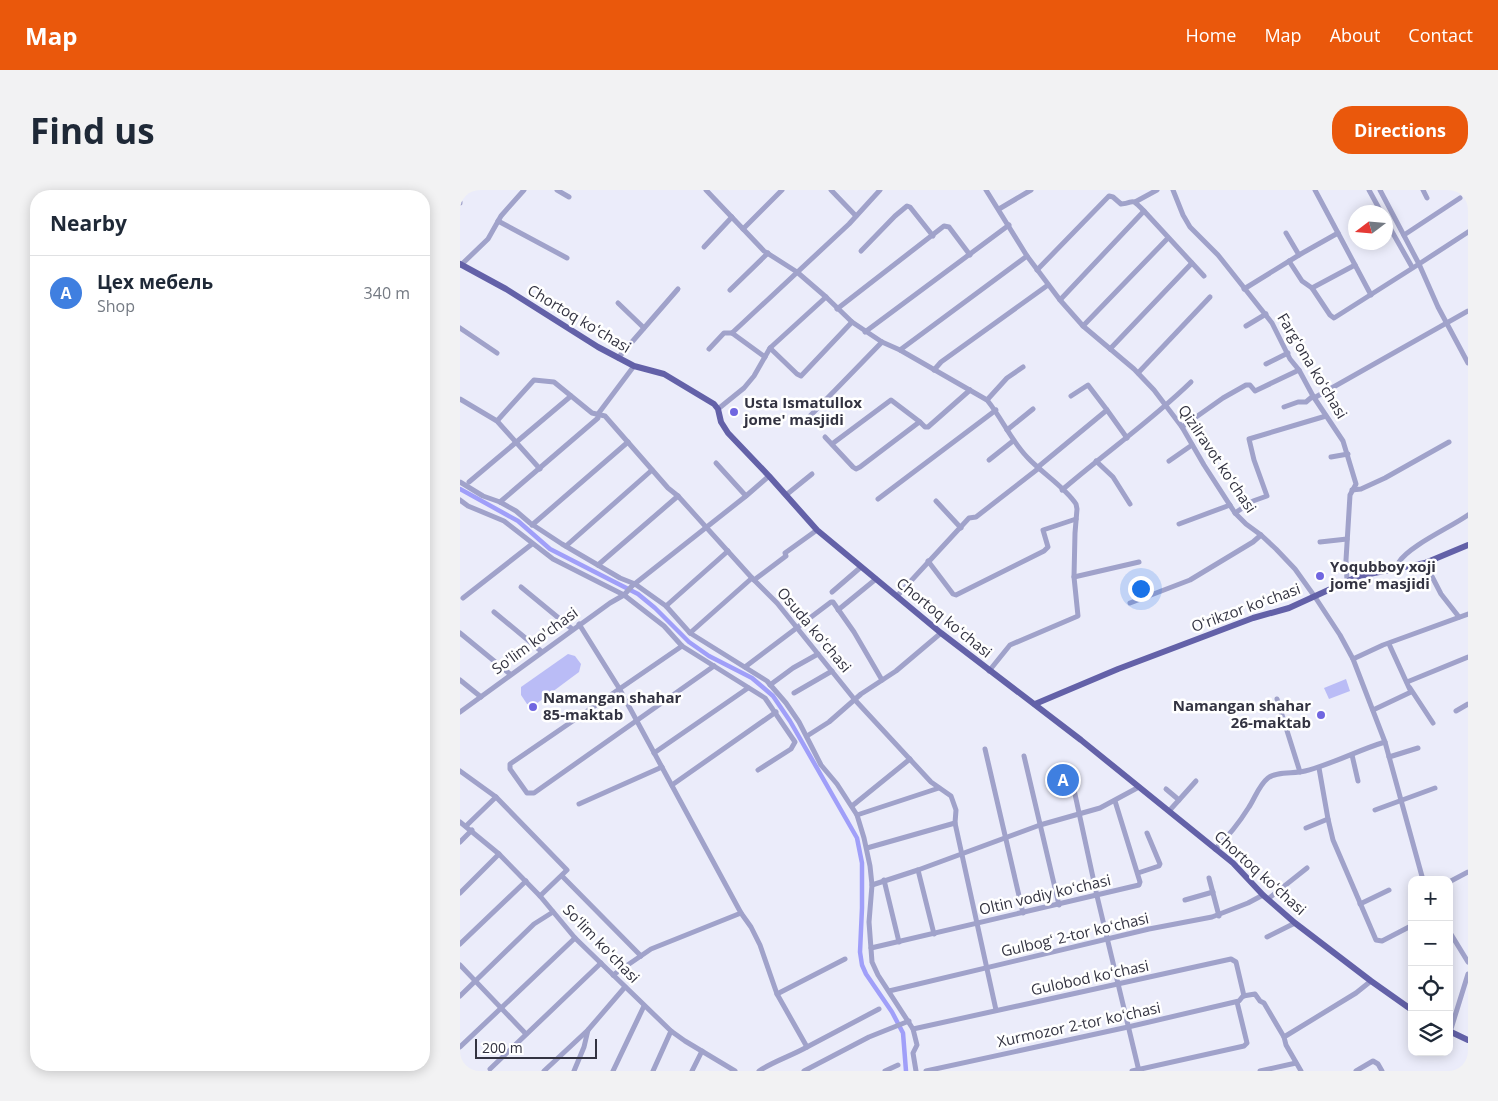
<!DOCTYPE html>
<html lang="en">
<head>
<meta charset="utf-8">
<style>
	:root { --surface:#fff; --page:#f2f2f3; --text:#1f2937; --muted:#747a83; --line:#e0e1e3; --accent:#ea580c }
	body { margin:0; font-family:"Open Sans",sans-serif; background:var(--page); color:var(--text) }
	.controls { position:absolute; right:15px; bottom:15px; display:grid; overflow:hidden; border-radius:10px; box-shadow:0 2px 12px #0003 }
	.controls button { width:45px; height:45px; display:grid; place-items:center; padding:0; border:0; border-bottom:1px solid var(--line); background:var(--surface); color:var(--text); font:25px sans-serif }
	.compass { position:absolute; left:888px; top:15px; width:45px; height:45px; border-radius:50%; background:var(--surface); box-shadow:0 2px 12px #0003; rotate:254deg }
	.scale { position:absolute; left:15px; bottom:12px; width:122px; box-sizing:border-box; padding-left:5px; border:2px solid #333341; border-top:0; font-size:14px; line-height:18px; white-space:nowrap; color:#333341; -webkit-text-stroke:4px #fff; paint-order:stroke }
	.you { position:absolute; left:680px; top:398px; width:18px; height:18px; margin:-12px; border:4px solid #fff; border-radius:50%; background:#1a73e8; box-shadow:0 0 0 8px #1a73e833 }
	.badge { display:grid; place-items:center; width:32px; height:32px; border-radius:50%; background:var(--accent); color:#fff; font-size:16px; font-weight:700 }
	.pin { position:absolute; translate:-50% -50%; border:2px solid #fff; box-shadow:0 1px 5px #0006 }
	.list { margin:0; padding:0; list-style:none }
	h2 { display:flex; justify-content:space-between; align-items:center; height:65px; margin:0; padding:0 20px; font-size:21px }
	h2 small { font-size:16px; font-weight:400; color:var(--muted) }
	.list li { display:grid; grid-template-columns:32px 1fr auto; gap:15px; align-items:center; box-sizing:border-box; height:75px; padding:0 20px; border-top:1px solid var(--line) }
	.list b { display:block; font-size:19px; white-space:nowrap }
	.list p { margin:0; font-size:16px; white-space:nowrap; color:var(--muted) }
	.list em { font-size:16px; font-style:normal; color:var(--muted) }
	.icon { flex:none; width:28px; height:28px; fill:none; stroke:currentColor; stroke-width:2; stroke-linecap:round; stroke-linejoin:round }
	.map { position:relative; flex:none; width:1008px; height:881px; overflow:hidden; border-radius:20px }
	header { display:flex; align-items:center; gap:30px; box-sizing:border-box; height:70px; padding:0 25px; background:var(--accent); color:#fff }
	header strong { font-size:24px }
	nav { display:flex; gap:28px; margin-inline-start:auto; font-size:18px }
	.intro { display:flex; align-items:center; justify-content:space-between; box-sizing:border-box; height:120px; padding:0 30px }
	h1 { margin:0; font-size:35px }
	.button { padding:12px 22px; border-radius:20px; background:var(--accent); color:#fff; font-size:18px; font-weight:700 }
	main { display:flex; gap:30px; padding:0 30px }
	aside { flex:1; background:var(--surface); border-radius:20px; box-shadow:0 2px 12px #0003 }
	.map>svg:first-child { display:block }
	.green { fill:#babcf6 }
	.lines { fill:none; stroke-linecap:round; stroke-linejoin:round }
	.canal { stroke:#a09ff9; stroke-width:4.5 }
	.minor { stroke:#a0a2ca; stroke-width:5 }
	.major { stroke:#6361a8; stroke-width:6 }
	.poi-dot { fill:#7066e0; stroke:#fff; stroke-width:2 }
	.labels { text-anchor:middle; stroke-width:5; stroke-linejoin:round; paint-order:stroke }
	.street-label { font-size:15px; fill:#333341; stroke:#fff }
	.poi-label { font-size:15px; font-weight:bold; fill:#333341; stroke:#fff; text-anchor:start }
</style>
</head>
<body>
<header>
<strong>Map</strong>
<nav><a>Home</a><a>Map</a><a>About</a><a>Contact</a></nav>
</header>
<div class="intro"><h1>Find us</h1><a class="button">Directions</a></div>
<main>
<aside>
<h2>Nearby<small></small></h2>
<ul class="list">
<li><span class="badge" style="background:#3f7fe0">A</span><div><b>Цех мебель</b><p>Shop</p></div><em>340 m</em></li>
</ul>
</aside>
<div class="map">
<svg width="1008" height="881" viewBox="0 0 1008 881">
	<rect width="100%" height="100%" fill="#ebecfa"/>
	<g class="green">
		<polygon points="108,464 115,466 121,474 119,482 76,514 67,514 61,505 61,497"/>
		<polygon points="886,489 890,501 869,509 864,498"/>
	</g>
	<g class="lines">
		<polyline class="canal" points="0,299 58,331 90,359 178,404 195,418 229,452 249,466 292,488 313,506 330,531 397,648 402,673 402,718 400,762 402,775 406,784 432,822 443,843 446,881"/>
		<g class="minor">
			<polyline points="97,0 109,7"/>
			<path d="M246,0L304,61L337,82L366,107L392,132L422,152L440,160L527,210C542,228 551,251 568,268C582,283 605,297 616,314L617,319L615,343L614,387L618,426L550,455L529,481"/>
			<polyline points="371,0 396,26"/>
			<polyline points="526,0 567,66 600,110 623,136 674,179 694,200 722,237 744,275 775,323 786,334 801,345 816,359 835,379 855,407 880,445 893,469 925,552 963,690"/>
			<polyline points="713,0 723,25 730,37 758,65 812,133 830,169 839,180 853,206 883,251 896,294 890,305 886,370 887,391"/>
			<polyline points="855,0 878,43"/>
			<polyline points="909,0 921,22"/>
			<polyline points="920,0 959,74 1008,42"/>
			<polyline points="963,0 967,8"/>
			<polyline points="0,12 0,13"/>
			<polyline points="675,12 697,0"/>
			<polyline points="539,19 571,0"/>
			<polyline points="38,31 107,68"/>
			<polyline points="926,31 952,77"/>
			<polyline points="283,39 322,0"/>
			<polyline points="944,45 1000,8"/>
			<polyline points="244,57 272,27"/>
			<polyline points="401,61 435,26 447,16 450,17 473,46"/>
			<polyline points="839,65 878,43 911,105"/>
			<polyline points="829,71 842,91 852,98 870,125 874,128 959,74 978,117 1008,173"/>
			<polyline points="1,75 28,49 41,26 64,0"/>
			<path d="M577,80L649,6L653,7L661,14C676,13 669,6 684,21"/>
			<polyline points="852,98 895,75"/>
			<polyline points="784,99 839,65 826,43"/>
			<polyline points="270,100 308,63"/>
			<polyline points="600,110 684,21 744,86"/>
			<polyline points="158,113 184,138"/>
			<polyline points="377,119 484,36 489,37 510,65"/>
			<polyline points="623,136 708,48"/>
			<polyline points="786,136 806,124"/>
			<polyline points="0,138 37,163"/>
			<polyline points="405,142 549,35"/>
			<polyline points="272,143 305,167"/>
			<polyline points="310,158 337,184 341,186 392,132"/>
			<polyline points="249,159 264,143 272,143 389,34 420,0"/>
			<polyline points="650,159 732,73"/>
			<polyline points="440,160 567,66"/>
			<polyline points="158,168 218,99"/>
			<polyline points="806,174 828,163"/>
			<polyline points="474,180 481,172 588,95"/>
			<polyline points="678,183 750,107"/>
			<polyline points="854,208 1008,121"/>
			<polyline points="0,209 37,231 80,279"/>
			<polyline points="527,210 547,188 563,177"/>
			<polyline points="824,217 838,212 846,212 853,206"/>
			<polyline points="258,219 284,198 294,186 310,158 366,107"/>
			<polyline points="647,220 667,248"/>
			<polyline points="349,227 422,152"/>
			<polyline points="37,231 74,190 94,192 132,223 145,226 208,298 218,306 292,388 317,413 395,510 471,592 491,606 496,620 495,633 536,820"/>
			<polyline points="722,237 763,208 786,195 790,195 795,201 839,180"/>
			<polyline points="547,240 573,219"/>
			<polyline points="365,247 393,277 396,279 400,277 458,233 460,232 465,237 468,237 510,200"/>
			<polyline points="372,254 431,210 460,232"/>
			<polyline points="871,267 888,264"/>
			<polyline points="529,270 553,251"/>
			<polyline points="636,271 653,287 670,314"/>
			<polyline points="709,271 732,255"/>
			<polyline points="256,273 286,306"/>
			<polyline points="578,277 647,220 628,195 611,206"/>
			<polyline points="0,292 23,306 40,312 56,321 70,333 102,354 160,388 175,394 206,416 230,443 307,491 326,513 339,532 361,575 377,594 397,625 404,648 410,676 412,695 409,732 412,772 418,785 453,839 457,855 453,863 456,881"/>
			<polyline points="9,292 111,206"/>
			<path d="M602,300C645,263 691,231 731,192"/>
			<polyline points="892,300 901,299 925,288 989,252"/>
			<polyline points="326,305 352,284"/>
			<polyline points="418,309 536,220"/>
			<polyline points="0,310 8,316 44,331 93,369 164,405 204,436 222,456 305,508 335,552 331,559 298,580"/>
			<polyline points="476,311 501,338"/>
			<polyline points="40,312 138,228 138,224 174,176"/>
			<polyline points="775,323 793,311 807,306 794,270 789,249 866,226"/>
			<polyline points="719,334 770,315"/>
			<polyline points="72,335 168,252"/>
			<polyline points="860,352 887,349"/>
			<polyline points="106,356 192,280"/>
			<polyline points="468,371 493,404 496,405 584,361 588,357 583,340 616,329"/>
			<polyline points="965,373 981,404 999,427"/>
			<polyline points="138,375 218,306"/>
			<path d="M940,378L939,372C949,356 991,337 1008,325"/>
			<polyline points="614,387 679,372"/>
			<polyline points="294,390 326,366 325,363 357,340"/>
			<polyline points="61,397 112,439"/>
			<polyline points="372,402 401,377"/>
			<polyline points="437,406 509,328 516,327 579,278"/>
			<polyline points="3,408 72,354"/>
			<polyline points="670,413 730,390 793,352 801,345"/>
			<polyline points="206,416 268,361"/>
			<polyline points="378,420 416,389"/>
			<polyline points="34,422 81,461"/>
			<polyline points="119,434 159,498 281,723 191,759 153,785"/>
			<polyline points="0,443 50,484"/>
			<polyline points="230,443 292,388"/>
			<polyline points="222,456 50,574 50,579 67,603 74,603 254,476"/>
			<polyline points="893,469 923,455 1008,424"/>
			<polyline points="285,477 371,412 373,412 394,442 422,490"/>
			<polyline points="0,490 21,507"/>
			<polyline points="947,492 1008,467"/>
			<polyline points="310,495 333,478 358,464"/>
			<polyline points="950,498 973,533"/>
			<polyline points="334,503 372,481"/>
			<polyline points="817,509 840,582"/>
			<polyline points="913,520 951,502 929,454"/>
			<polyline points="996,521 1008,514"/>
			<polyline points="0,522 150,413 164,405 172,396 286,306 309,286"/>
			<polyline points="347,546 369,532 401,504 436,481 481,443"/>
			<polyline points="525,559 563,723"/>
			<polyline points="194,563 288,498"/>
			<polyline points="892,565 898,591"/>
			<polyline points="564,566 599,715"/>
			<polyline points="929,567 958,558"/>
			<polyline points="859,578 868,629 873,650 916,750 922,751 949,737"/>
			<polyline points="0,581 36,607"/>
			<polyline points="212,595 316,522"/>
			<polyline points="613,595 637,706 679,881"/>
			<polyline points="706,599 719,610 736,591"/>
			<polyline points="119,614 202,577"/>
			<polyline points="392,616 450,569"/>
			<polyline points="915,620 975,598"/>
			<polyline points="709,621 719,610"/>
			<polyline points="397,625 479,598"/>
			<polyline points="0,632 39,664 80,706 115,748 211,841 225,851 275,881"/>
			<polyline points="6,636 36,607 107,680 80,706"/>
			<polyline points="846,638 868,629"/>
			<polyline points="0,652 12,640"/>
			<polyline points="407,658 495,633"/>
			<path d="M755,659C769,646 779,633 789,617C795,608 799,595 808,588C817,581 834,584 845,581C873,574 898,560 925,552"/>
			<polyline points="458,680 474,744"/>
			<polyline points="678,683 699,676 700,674 687,643"/>
			<polyline points="102,686 181,766"/>
			<polyline points="749,688 759,726"/>
			<polyline points="424,690 439,752"/>
			<polyline points="989,692 1008,682"/>
			<polyline points="412,695 458,680 580,635 640,618 679,597"/>
			<polyline points="0,703 39,664"/>
			<polyline points="808,709 847,678"/>
			<polyline points="725,710 753,702"/>
			<polyline points="900,714 929,700"/>
			<polyline points="281,723 291,737 300,755 317,804 347,857 419,819"/>
			<polyline points="989,741 1008,772"/>
			<polyline points="807,747 835,733"/>
			<polyline points="0,754 66,691"/>
			<polyline points="411,758 679,695 680,692 655,611"/>
			<polyline points="0,775 66,844"/>
			<polyline points="429,801 689,739 752,727 788,713 803,705"/>
			<polyline points="317,804 385,769"/>
			<polyline points="0,806 74,734 93,722"/>
			<polyline points="453,839 771,769 776,772 784,806"/>
			<polyline points="990,842 1008,784"/>
			<polyline points="0,857 115,748"/>
			<polyline points="0,876 8,881"/>
			<polyline points="30,879 141,773"/>
			<polyline points="84,881 128,840 165,797"/>
			<polyline points="114,881 124,857 128,840"/>
			<polyline points="153,881 184,816"/>
			<polyline points="193,881 211,841"/>
			<polyline points="232,881 242,861"/>
			<path d="M299,881C314,871 331,866 347,857"/>
			<polyline points="344,881 409,847 449,831"/>
			<polyline points="425,881 438,875"/>
			<polyline points="466,881 668,837 779,811 783,806 795,804 800,811 804,813 824,847"/>
			<polyline points="672,881 784,856 787,853 777,812"/>
			<polyline points="800,881 836,873"/>
			<polyline points="841,881 826,855 824,847 896,803 911,791"/>
			<polyline points="896,881 913,871 918,874 922,881"/>
		</g>
		<g class="major">
			<polyline points="0,74 46,99 138,157 174,176 204,184 254,214 258,219 261,232 268,243 309,286 357,340 481,443 621,550 773,673 803,705 835,733 911,791 952,820"/>
			<polyline points="575,514 658,479 793,428 829,418 899,386 965,373 1008,355"/>
			<polyline points="989,841 1008,850"/>
		</g>
	</g>
	<g class="poi-dot">
		<circle cx="274" cy="222" r="5"/>
		<circle cx="860" cy="386" r="5"/>
		<circle cx="73" cy="517" r="5"/>
		<circle cx="861" cy="525" r="5"/>
	</g>
	<g class="labels">
		<g class="street-label">
			<text transform="translate(119 129) rotate(31)" y="5">Chortoq koʻchasi</text>
			<text transform="translate(852 176) rotate(59)" y="5">Fargʻona koʻchasi</text>
			<text transform="translate(757 269) rotate(56)" y="5">Qizilravot koʻchasi</text>
			<text transform="translate(786 418) rotate(-20)" y="5">Oʻrikzor koʻchasi</text>
			<text transform="translate(484 428) rotate(39)" y="5">Chortoq koʻchasi</text>
			<text transform="translate(354 440) rotate(50)" y="5">Osuda koʻchasi</text>
			<text transform="translate(75 451) rotate(-36)" y="5">So'lim ko'chasi</text>
			<text transform="translate(800 683) rotate(42)" y="5">Chortoq koʻchasi</text>
			<text transform="translate(585 705) rotate(-13)" y="5">Oltin vodiy koʻchasi</text>
			<text transform="translate(615 745) rotate(-13)" y="5">Gulbogʻ 2-tor koʻchasi</text>
			<text transform="translate(141 754) rotate(46)" y="5">Soʻlim koʻchasi</text>
			<text transform="translate(630 788) rotate(-12)" y="5">Gulobod koʻchasi</text>
			<text transform="translate(619 835) rotate(-12)" y="5">Xurmozor 2-tor koʻchasi</text>
		</g>
		<g class="poi-label">
			<text x="284" y="218">Usta Ismatullox<tspan x="284" dy="17">jome' masjidi</tspan></text>
			<text x="870" y="382">Yoqubboy xoji<tspan x="870" dy="17">jome' masjidi</tspan></text>
			<text x="83" y="513">Namangan shahar<tspan x="83" dy="17">85-maktab</tspan></text>
			<text x="851" y="521" text-anchor="end">Namangan shahar<tspan x="851" dy="17">26-maktab</tspan></text>
		</g>
	</g>
</svg>
<div class="controls">
<button>+</button>
<button>−</button>
<button><svg class="icon" aria-label="locate" viewBox="0 0 24 24"><circle cx="12" cy="12" r="6"/><path d="M12 2v4M12 18v4M2 12h4M18 12h4"/></svg></button>
<button><svg class="icon" aria-label="layers" viewBox="0 0 24 24"><path d="M12 4l9 5-9 5-9-5zM3 14l9 5 9-5"/></svg></button>
</div>
<svg class="compass" viewBox="-18 -18 36 36"><path d="M0-13l5 13h-10z" fill="#e53935"/><path d="M0 13l5-13h-10z" fill="#747a83"/></svg>
<div class="scale">200 m</div>
<div class="you"></div>
<div class="pin badge" style="left:603px;top:590px;background:#3f7fe0">A</div>
</div>
</main>
</body>
</html>
